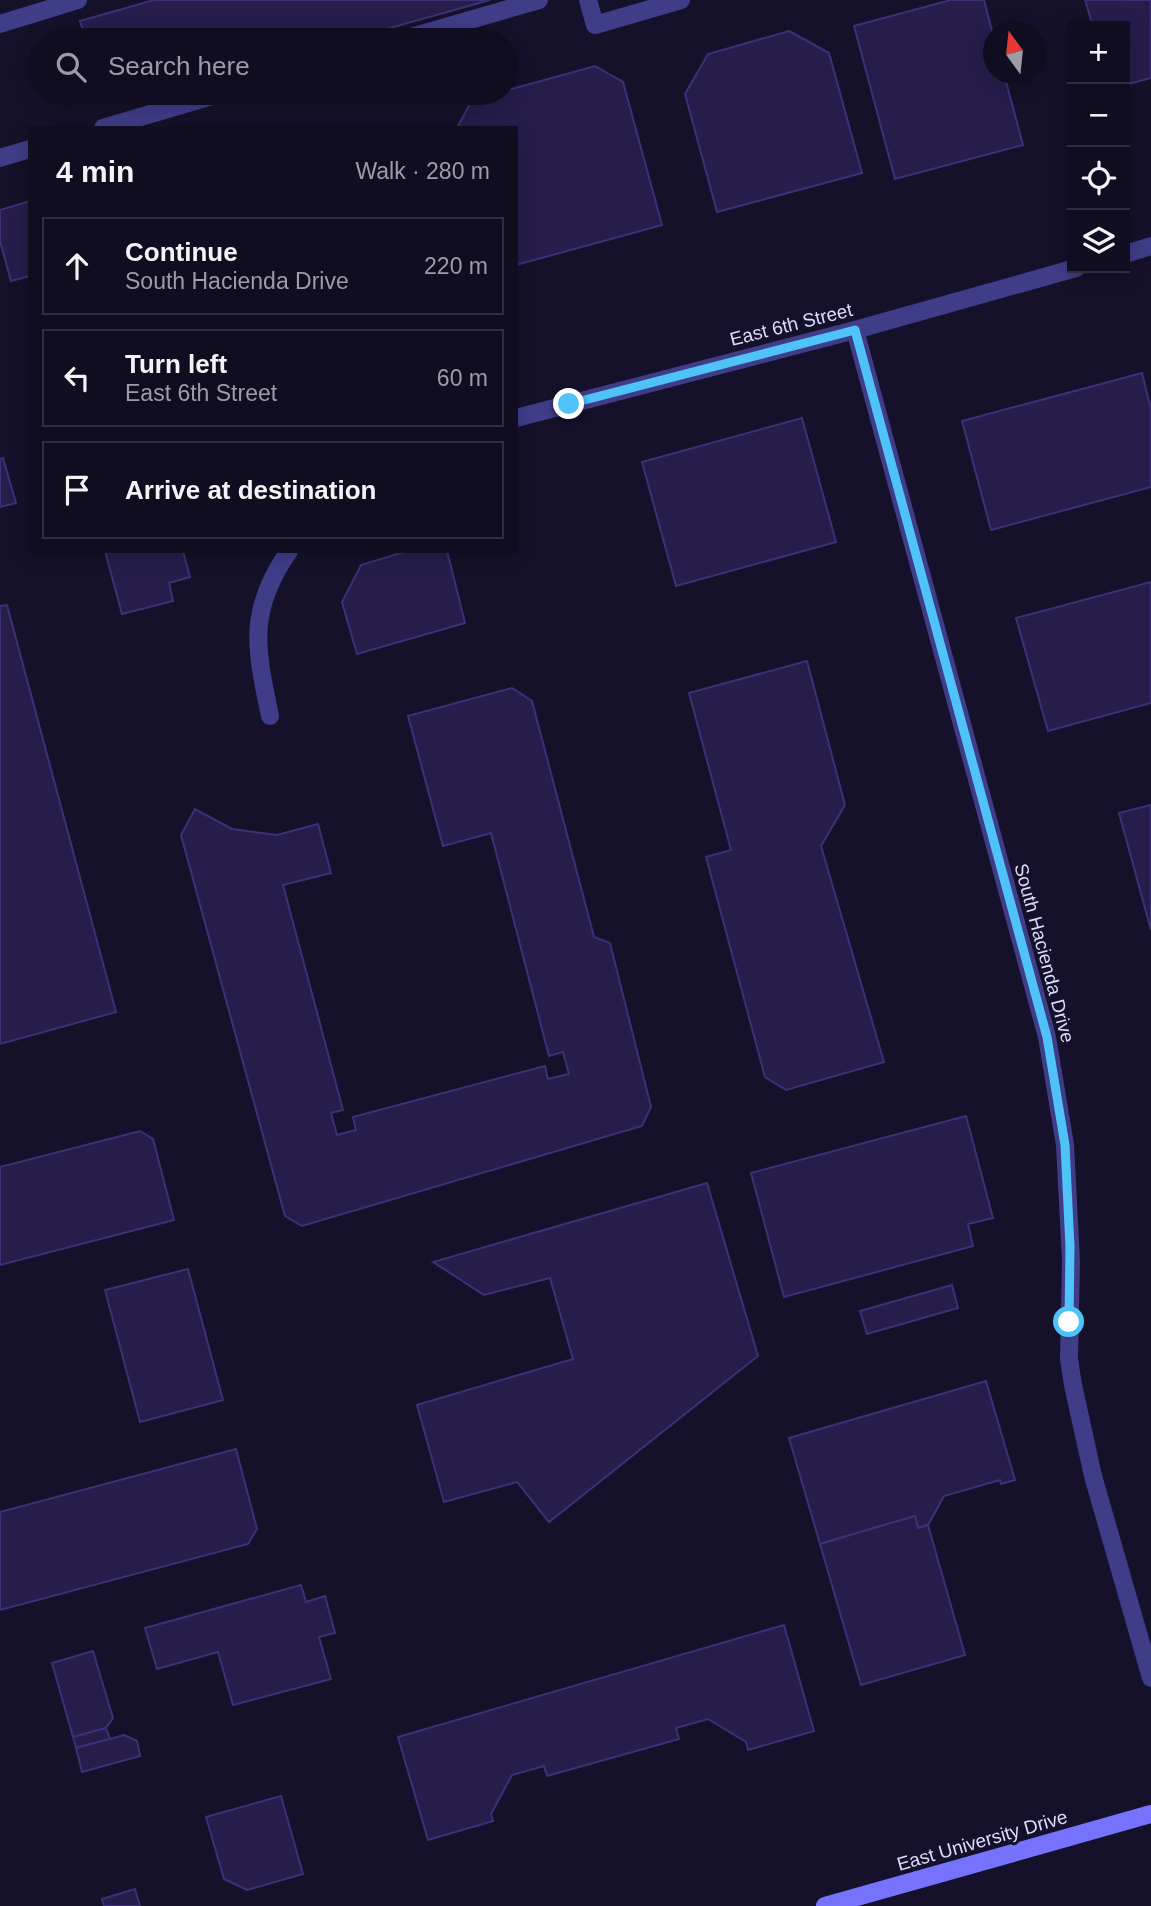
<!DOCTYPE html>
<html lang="en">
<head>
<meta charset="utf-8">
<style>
	:root { --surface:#100d20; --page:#191629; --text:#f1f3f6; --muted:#9c9ca5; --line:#302d3e }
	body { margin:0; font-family:Arial,sans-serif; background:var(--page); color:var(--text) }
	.controls { position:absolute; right:21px; top:21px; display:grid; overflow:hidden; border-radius:0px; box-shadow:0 4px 18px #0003 }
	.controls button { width:63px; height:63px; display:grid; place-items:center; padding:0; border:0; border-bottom:2px solid var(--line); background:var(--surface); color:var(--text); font:35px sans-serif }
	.compass { position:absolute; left:983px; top:21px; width:63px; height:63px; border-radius:50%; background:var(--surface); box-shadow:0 4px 18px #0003; rotate:345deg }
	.stop { position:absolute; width:21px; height:21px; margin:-16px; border:5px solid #4fc3f7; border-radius:50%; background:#fff }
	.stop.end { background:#4fc3f7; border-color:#fff; box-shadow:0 2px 7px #0008 }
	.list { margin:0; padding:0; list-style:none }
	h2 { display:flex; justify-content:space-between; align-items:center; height:91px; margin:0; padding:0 28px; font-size:30px }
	h2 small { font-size:23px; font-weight:400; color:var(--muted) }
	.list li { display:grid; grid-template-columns:46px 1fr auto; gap:21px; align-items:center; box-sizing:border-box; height:98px; margin:0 14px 14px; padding:0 14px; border:2px solid var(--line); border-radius:0px }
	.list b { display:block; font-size:26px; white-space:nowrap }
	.list p { margin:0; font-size:23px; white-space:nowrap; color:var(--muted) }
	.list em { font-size:23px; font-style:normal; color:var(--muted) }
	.icon { flex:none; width:38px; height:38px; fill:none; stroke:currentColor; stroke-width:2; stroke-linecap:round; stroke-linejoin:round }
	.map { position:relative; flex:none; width:1151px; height:1906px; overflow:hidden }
	.search { position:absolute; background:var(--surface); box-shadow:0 4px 18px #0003; left:28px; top:28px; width:490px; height:77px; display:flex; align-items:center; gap:18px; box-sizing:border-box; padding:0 24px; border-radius:38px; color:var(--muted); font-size:26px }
	.panel { position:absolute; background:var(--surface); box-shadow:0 4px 18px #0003; left:28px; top:126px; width:490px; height:427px; border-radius:0px }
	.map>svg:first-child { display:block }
	.building { fill:#261d4b; stroke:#3d3076; stroke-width:2 }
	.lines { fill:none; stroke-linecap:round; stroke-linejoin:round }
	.service { stroke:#3f3d88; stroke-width:18 }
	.minor { stroke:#3f3d88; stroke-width:18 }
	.secondary { stroke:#7573fd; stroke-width:18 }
	.route { stroke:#4fc3f7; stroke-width:9 }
	.labels { text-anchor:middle; stroke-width:6; stroke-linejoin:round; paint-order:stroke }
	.street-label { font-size:19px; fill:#dedbfe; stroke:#15112a }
</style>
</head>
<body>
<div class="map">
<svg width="1151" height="1906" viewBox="0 0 1151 1906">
	<rect width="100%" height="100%" fill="#15112a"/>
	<g class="building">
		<polygon points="154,0 490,0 347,40 86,40 80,21"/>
		<polygon points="951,0 984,0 993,35 993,74 1004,74 1023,145 895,179 854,26"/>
		<polygon points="1085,0 1151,0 1151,78 1125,85 1125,26 1093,26"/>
		<polygon points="789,31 829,53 862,173 717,212 685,94 708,54"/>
		<polygon points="595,66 623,82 662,225 516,265 516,128 457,128 472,100"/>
		<polygon points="125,93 161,93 127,102"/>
		<polygon points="30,201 30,276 11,281 0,241 0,210"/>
		<polygon points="1142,373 1151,409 1151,487 991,530 962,421"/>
		<polygon points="802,418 836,542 676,586 642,462"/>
		<polygon points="3,458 16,503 0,507 0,459"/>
		<polygon points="105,551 183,551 190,577 169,583 173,601 122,614"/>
		<polygon points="407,551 447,551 465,623 357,654 342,602 361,565"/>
		<polygon points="1151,582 1151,703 1048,731 1016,618"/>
		<polygon points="7,605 116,1012 0,1044 0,606"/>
		<polygon points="807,661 845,805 821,846 884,1062 786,1090 765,1077 706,857 731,850 689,693"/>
		<polygon points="512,688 532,701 594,937 610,943 651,1107 642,1126 302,1226 285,1216 181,835 195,809 232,829 277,835 318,824 331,873 283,885 343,1110 331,1113 337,1135 356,1130 353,1117 545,1066 548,1079 569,1074 563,1052 549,1056 491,833 443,846 408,716"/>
		<polygon points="1151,805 1151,930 1119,813"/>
		<polygon points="966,1116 993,1218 968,1224 973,1246 784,1297 751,1173"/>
		<polygon points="140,1131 153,1139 174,1220 0,1265 0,1167"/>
		<polygon points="707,1183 758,1356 549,1522 517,1482 444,1502 417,1405 573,1359 550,1278 484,1295 433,1262"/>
		<polygon points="188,1269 223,1400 140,1422 105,1290"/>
		<polygon points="952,1285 958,1308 867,1334 860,1311"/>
		<polygon points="986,1381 1015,1480 1001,1484 1000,1480 944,1496 928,1525 918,1528 915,1516 820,1544 789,1438"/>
		<polygon points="236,1449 257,1529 248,1544 0,1610 0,1512"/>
		<polygon points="915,1516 918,1528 928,1525 965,1655 861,1685 820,1544"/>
		<polygon points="301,1585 306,1602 325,1596 335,1633 319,1637 331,1679 233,1705 218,1652 157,1669 145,1628"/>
		<polygon points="784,1625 814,1731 748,1750 746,1742 708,1719 676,1728 679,1739 547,1776 544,1766 512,1775 491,1814 493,1821 428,1840 398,1737"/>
		<polygon points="93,1651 113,1718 106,1728 73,1737 52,1663"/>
		<polygon points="106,1728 110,1739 76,1748 73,1737"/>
		<polygon points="124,1735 137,1741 140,1756 82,1772 76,1748"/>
		<polygon points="281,1796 303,1874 247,1890 224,1879 206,1817"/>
		<polygon points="135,1889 140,1906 104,1906 102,1899"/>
	</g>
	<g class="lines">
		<g class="service">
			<polyline points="588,0 595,25 681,0"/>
			<polyline points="0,24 78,0"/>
			<polyline points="401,40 539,0"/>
			<polyline points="103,128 222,93"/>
			<polyline points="0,158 30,149"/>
		</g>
		<g class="minor">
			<polyline points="1125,254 1151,246"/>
			<polyline points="855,330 1047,1037 1065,1145 1071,1261 1069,1359 1073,1385 1093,1476 1151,1678"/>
			<polyline points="516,418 855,330 1076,268"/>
			<path d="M270,716C256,649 247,611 289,551"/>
		</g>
		<polyline class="secondary" points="825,1906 1151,1814"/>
	</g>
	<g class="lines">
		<polyline class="route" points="569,404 855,330 1047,1037 1065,1145 1070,1247 1069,1322"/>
	</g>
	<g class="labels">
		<g class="street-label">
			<text transform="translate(791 324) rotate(-14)" y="7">East 6th Street</text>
			<text transform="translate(1045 953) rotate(75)" y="7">South Hacienda Drive</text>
			<text transform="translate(982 1840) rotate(-16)" y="7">East University Drive</text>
		</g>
	</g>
</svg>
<div class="controls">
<button>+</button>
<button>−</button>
<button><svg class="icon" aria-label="locate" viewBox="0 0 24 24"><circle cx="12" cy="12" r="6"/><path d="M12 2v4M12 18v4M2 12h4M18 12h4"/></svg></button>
<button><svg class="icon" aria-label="layers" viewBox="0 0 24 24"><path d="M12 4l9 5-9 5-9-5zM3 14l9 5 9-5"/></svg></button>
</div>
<svg class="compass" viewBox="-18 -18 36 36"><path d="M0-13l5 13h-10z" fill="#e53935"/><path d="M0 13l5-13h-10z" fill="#9c9ca5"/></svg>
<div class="stop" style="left:1069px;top:1322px"></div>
<div class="stop end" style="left:569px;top:404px"></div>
<div class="search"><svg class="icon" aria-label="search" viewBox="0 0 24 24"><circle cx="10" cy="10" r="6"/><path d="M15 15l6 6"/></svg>Search here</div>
<section class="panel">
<h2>4 min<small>Walk · 280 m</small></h2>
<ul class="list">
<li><svg class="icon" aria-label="ahead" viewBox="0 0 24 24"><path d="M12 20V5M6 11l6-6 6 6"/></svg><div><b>Continue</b><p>South Hacienda Drive</p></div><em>220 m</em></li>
<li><svg class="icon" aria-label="left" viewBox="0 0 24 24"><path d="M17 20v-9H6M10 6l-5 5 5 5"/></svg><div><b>Turn left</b><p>East 6th Street</p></div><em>60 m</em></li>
<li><svg class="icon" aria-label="arrive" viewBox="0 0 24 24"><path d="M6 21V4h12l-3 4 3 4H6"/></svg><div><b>Arrive at destination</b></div></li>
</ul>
</section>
</div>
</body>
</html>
